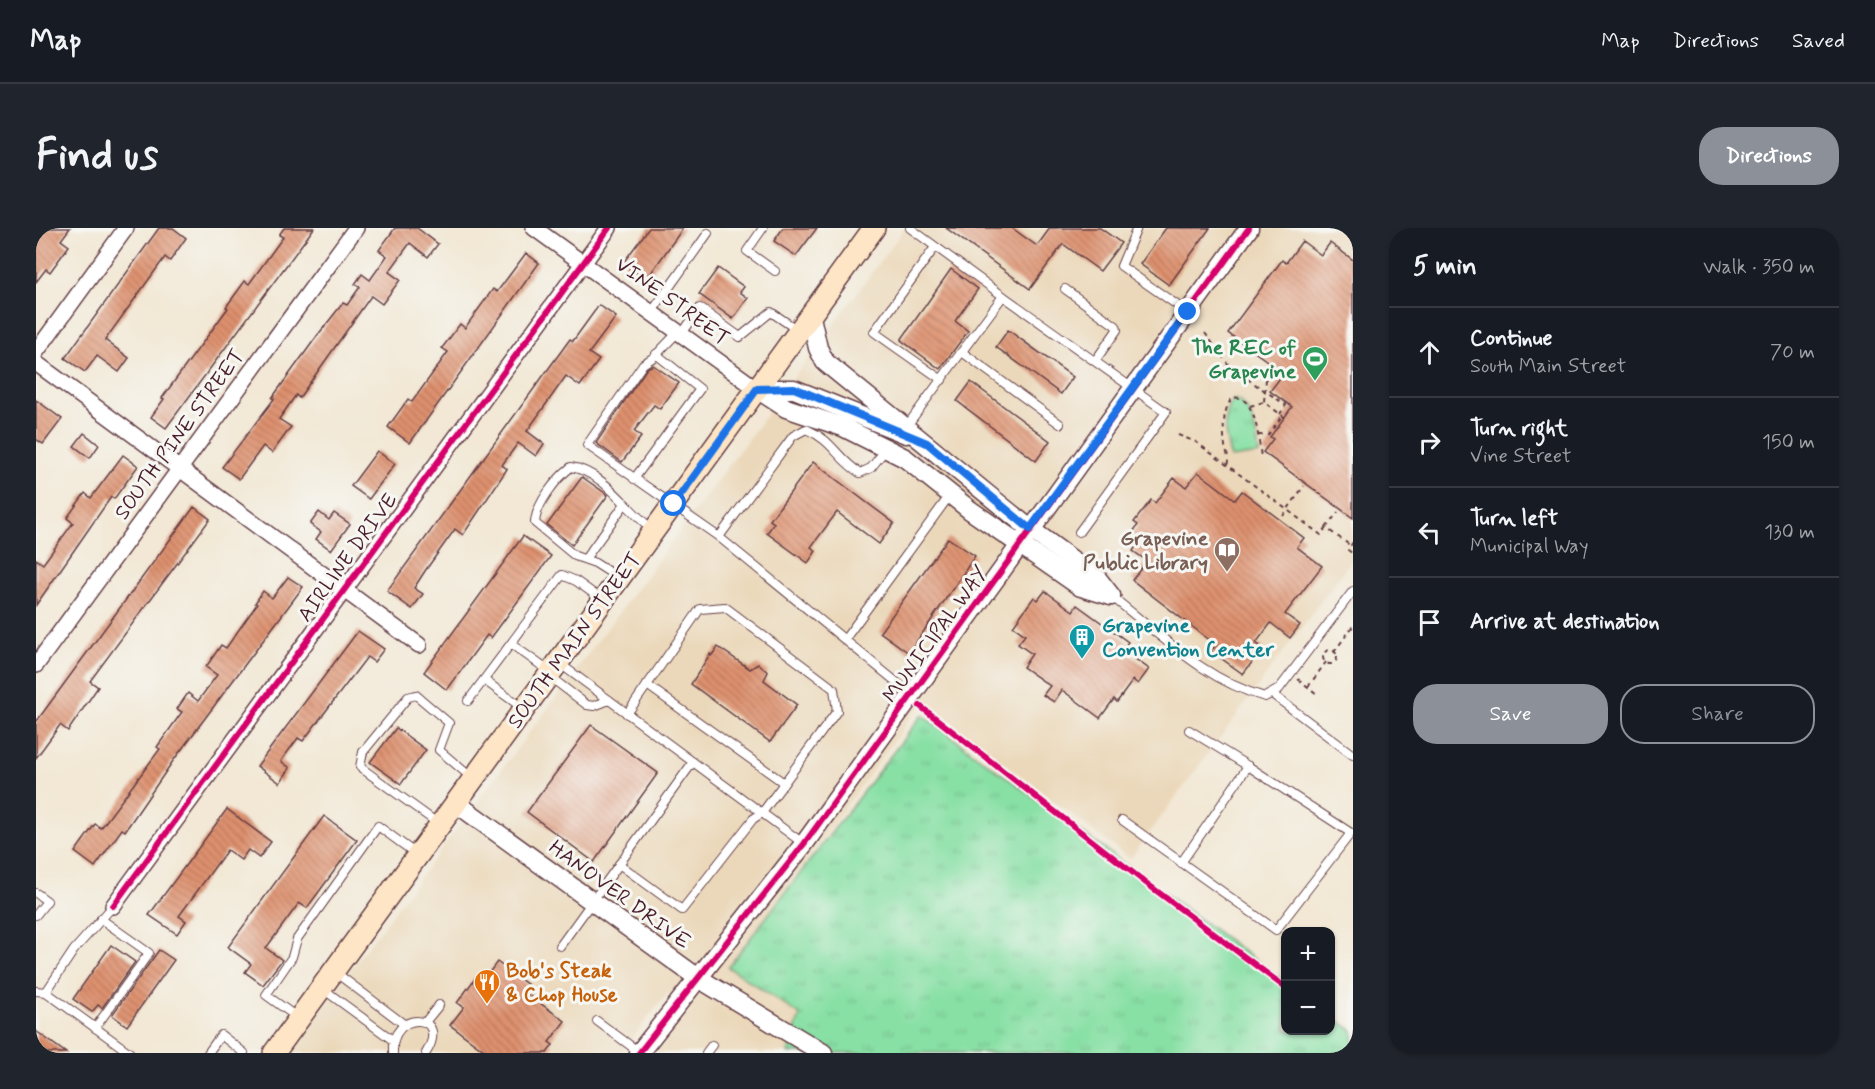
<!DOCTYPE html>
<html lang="en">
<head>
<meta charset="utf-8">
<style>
	:root { --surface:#171b24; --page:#20242c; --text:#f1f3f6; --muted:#9ea1a6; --line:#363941; --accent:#8c9099 }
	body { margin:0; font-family:Mynerve,sans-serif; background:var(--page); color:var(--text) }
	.controls { position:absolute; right:18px; bottom:18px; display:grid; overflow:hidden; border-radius:12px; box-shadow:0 2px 4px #0004 }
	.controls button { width:54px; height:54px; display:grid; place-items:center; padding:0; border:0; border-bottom:2px solid var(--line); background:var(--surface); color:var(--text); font:30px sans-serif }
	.stop { position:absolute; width:18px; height:18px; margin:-14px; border:4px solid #1a73e8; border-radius:50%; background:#fff }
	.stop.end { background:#1a73e8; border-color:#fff; box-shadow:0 2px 6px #0008 }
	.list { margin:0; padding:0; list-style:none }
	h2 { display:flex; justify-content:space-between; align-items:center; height:78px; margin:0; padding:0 24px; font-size:26px }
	h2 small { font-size:20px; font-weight:400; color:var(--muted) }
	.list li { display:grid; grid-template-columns:39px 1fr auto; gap:18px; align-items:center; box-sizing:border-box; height:90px; padding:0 24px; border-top:2px solid var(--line) }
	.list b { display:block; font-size:22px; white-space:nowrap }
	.list p { margin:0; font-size:20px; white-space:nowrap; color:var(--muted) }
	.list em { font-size:20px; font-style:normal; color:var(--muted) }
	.actions { display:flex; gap:12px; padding:18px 24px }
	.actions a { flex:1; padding:14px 0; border:2px solid var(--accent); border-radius:24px; text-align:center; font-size:21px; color:var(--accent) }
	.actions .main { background:var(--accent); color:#fff }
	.icon { flex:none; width:33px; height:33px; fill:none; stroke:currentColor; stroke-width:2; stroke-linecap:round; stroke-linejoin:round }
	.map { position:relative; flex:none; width:1317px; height:825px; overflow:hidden; border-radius:24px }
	header { display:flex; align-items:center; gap:36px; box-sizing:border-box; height:84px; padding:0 30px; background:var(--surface); border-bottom:2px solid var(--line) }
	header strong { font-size:28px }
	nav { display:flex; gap:33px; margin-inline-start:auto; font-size:21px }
	.intro { display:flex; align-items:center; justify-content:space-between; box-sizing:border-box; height:144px; padding:0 36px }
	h1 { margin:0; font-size:42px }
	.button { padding:15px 27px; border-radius:24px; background:var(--accent); color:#fff; font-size:21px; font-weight:700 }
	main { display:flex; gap:36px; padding:0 36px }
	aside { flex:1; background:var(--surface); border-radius:24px; box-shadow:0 2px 4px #0004 }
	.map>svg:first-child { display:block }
	.built { fill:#ebd8ba }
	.grass { fill:url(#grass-tufts); stroke:#698068; stroke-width:1.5 }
	.building { fill:url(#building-back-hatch) }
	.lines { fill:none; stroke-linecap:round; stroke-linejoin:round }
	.service-casing { stroke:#633d44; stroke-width:10 }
	.minor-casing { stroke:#633d44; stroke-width:18 }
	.tertiary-casing { stroke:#633d44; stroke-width:21 }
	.secondary-casing { stroke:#633d44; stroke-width:24 }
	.path { stroke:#633d44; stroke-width:2; stroke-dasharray:4.5 4.5; stroke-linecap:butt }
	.service { stroke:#fff; stroke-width:8 }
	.minor { stroke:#fff; stroke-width:15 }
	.tertiary { stroke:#fff; stroke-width:18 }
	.secondary { stroke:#fde5c5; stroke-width:21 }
	.cycleway-casing { stroke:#f6f6f2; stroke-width:10 }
	.cycleway { stroke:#d6006c; stroke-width:6 }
	.route { stroke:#1a73e8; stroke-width:8 }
	.labels { text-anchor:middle; stroke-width:6; stroke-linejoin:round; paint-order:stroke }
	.street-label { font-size:21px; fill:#4a1f2b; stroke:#f6f6f2 }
	.leisure-label { font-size:21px; font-weight:bold; fill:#27864d; stroke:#f6f6f2; text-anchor:end }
	.education-label { font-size:21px; font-weight:bold; fill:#785e54; stroke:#f6f6f2; text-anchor:end }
	.culture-label { font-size:21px; font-weight:bold; fill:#0d838f; stroke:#f6f6f2; text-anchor:start }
	.food-label { font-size:21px; font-weight:bold; fill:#c56008; stroke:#f6f6f2; text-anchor:start }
</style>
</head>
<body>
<header>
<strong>Map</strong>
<nav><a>Map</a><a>Directions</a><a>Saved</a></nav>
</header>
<div class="intro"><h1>Find us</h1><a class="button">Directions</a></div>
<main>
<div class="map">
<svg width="1317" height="825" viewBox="0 0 1317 825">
	<defs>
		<pattern id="grass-tufts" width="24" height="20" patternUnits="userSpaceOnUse" patternTransform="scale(1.5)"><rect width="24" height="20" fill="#88e0a5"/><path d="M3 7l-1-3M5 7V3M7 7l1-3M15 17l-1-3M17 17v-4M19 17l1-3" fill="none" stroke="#77c08e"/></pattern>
		<pattern id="building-back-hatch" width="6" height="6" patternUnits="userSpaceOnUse" patternTransform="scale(1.5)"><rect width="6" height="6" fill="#de916e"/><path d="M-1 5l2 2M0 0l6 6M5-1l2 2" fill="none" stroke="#b6765b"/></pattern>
	</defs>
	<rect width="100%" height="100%" fill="#f6f6f2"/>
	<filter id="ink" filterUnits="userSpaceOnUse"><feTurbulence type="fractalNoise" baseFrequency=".0167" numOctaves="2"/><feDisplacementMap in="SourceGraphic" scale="12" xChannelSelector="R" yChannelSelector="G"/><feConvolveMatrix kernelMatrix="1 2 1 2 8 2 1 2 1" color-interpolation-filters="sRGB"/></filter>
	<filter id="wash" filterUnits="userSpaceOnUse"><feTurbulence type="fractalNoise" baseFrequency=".008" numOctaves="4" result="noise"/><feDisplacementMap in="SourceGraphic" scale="24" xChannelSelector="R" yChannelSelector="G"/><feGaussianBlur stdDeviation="1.35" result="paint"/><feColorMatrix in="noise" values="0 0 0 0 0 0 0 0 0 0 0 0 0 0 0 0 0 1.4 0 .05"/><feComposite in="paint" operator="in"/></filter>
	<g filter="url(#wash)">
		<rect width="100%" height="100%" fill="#f2e8d5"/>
		<polygon class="built" points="869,0 1317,0 1317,330 1094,631 887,473 693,739 764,787 752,825 620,825 654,782 632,765 584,825 251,825 512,480"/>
		<g class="grass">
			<path d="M1197,172H1201C1219,183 1220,206 1223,226L1195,230C1189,211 1185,190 1197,172Z"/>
			<polygon points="886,487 1249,754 1250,802 1294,802 1295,787 1317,803 1317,825 752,825 764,787 692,739"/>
		</g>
		<g id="blocks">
			<g class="building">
				<polygon points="7,0 34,0 25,12 33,18 14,44 10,41 0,54 0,9"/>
				<polygon points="123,0 137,0 150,10 134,33 129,29 69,112 93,130 83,144 61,128 49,144 29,130"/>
				<polygon points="248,0 278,0 130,200 115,189 128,171 126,170 192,80 190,79 209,53 213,56 247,9 243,7"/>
				<polygon points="359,0 381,0 402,16 392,29 374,15 353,44 364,52 346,76 335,68 263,170 260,167 243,191 255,199 236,225 227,218 203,251 186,239 238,171 236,170 281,108 307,75 311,77 324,59 319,56 326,46 334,52 351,28 343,22"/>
				<polygon points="613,0 647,0 610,52 587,35"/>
				<polygon points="747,0 781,0 760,28 738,13"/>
				<polygon points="910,0 976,0 1001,18 1014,0 1064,0 1085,15 1064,43 1027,16 994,61"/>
				<polygon points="1130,0 1174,0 1133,57 1104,36"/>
				<polygon points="1266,13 1285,27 1294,15 1317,32 1317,290 1227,224 1237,211 1234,209 1256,179 1234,163 1248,145 1192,105 1246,32 1250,35"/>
				<polygon points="490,25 503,35 374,215 352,199 372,171 376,174 412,124 406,120 424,96 429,100 457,61 461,64"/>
				<polygon points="682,40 708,59 704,64 712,70 697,91 663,66"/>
				<polygon points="915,41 942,61 919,93 932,103 904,141 865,112"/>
				<polygon points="563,77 580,89 553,125 563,132 544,158 530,148 491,203 508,216 500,228 482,215 466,237 471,241 427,307 419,301 389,343 378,360 387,366 376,381 351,363 534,111 537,113"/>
				<polygon points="972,102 1037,149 1025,166 960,119"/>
				<polygon points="617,137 643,155 624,181 618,177 598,203 605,209 586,234 560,215 611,140"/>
				<polygon points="935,154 1014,213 1000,233 921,173"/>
				<polygon points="0,172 26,191 7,216 0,211"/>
				<polygon points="48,205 63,217 54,230 38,218"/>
				<polygon points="341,223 359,236 333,271 315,258"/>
				<polygon points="87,227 102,238 78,271 75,269 0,377 0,331 7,336 37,295 31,290 49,265 55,270"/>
				<polygon points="777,234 858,295 843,316 801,284 775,319 780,323 772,335 731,305 738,295 734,292"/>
				<polygon points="1162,244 1199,272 1206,263 1268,310 1261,319 1286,338 1249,386 1264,397 1254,410 1235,395 1220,415 1227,420 1207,446 1175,423 1180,417 1096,352 1111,333 1097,323 1101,317 1092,311 1102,297 1098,294 1115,272 1119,275 1138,250 1150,259"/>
				<polygon points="546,249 572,267 536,317 511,297"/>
				<polygon points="158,279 174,291 54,453 62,459 32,503 24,497 0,530 0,494"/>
				<polygon points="283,284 293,292 298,285 314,296 295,322 280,311 285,304 274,296"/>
				<polygon points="487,308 515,328 455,410 451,407 411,462 388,444"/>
				<polygon points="912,310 939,328 873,425 844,404"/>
				<polygon points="252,349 267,359 137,533 89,603 86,601 59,639 39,624 59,596 65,600 124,521 121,519 146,484 141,481 152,465 162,473 181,447 170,439 185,417 190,420 221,376 219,375 227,363 236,370"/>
				<polygon points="1009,363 1037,383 1041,377 1092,414 1087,422 1113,441 1102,456 1097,452 1081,474 1078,471 1064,490 1026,462 1018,474 1007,467 1014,458 987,439 996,426 982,416 989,407 977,398 998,369 1002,372"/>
				<polygon points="322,403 348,421 338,434 331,429 267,513 262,510 245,533 254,540 244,555 221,538"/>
				<polygon points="682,419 714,441 722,436 732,444 728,452 761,477 734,514 655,456 674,426 675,428"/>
				<polygon points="555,497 622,545 558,634 491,584"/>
				<polygon points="360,500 390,522 365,556 334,534"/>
				<polygon points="191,581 235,614 223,630 212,622 205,632 191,622 143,688 150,693 141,706 113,687"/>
				<polygon points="288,588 321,612 271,680 263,675 230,720 246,732 227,757 209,744 215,736 192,719"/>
				<polygon points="75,717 99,734 66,780 62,777 56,784 37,771"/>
				<polygon points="123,722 138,732 91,798 76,787"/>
				<polygon points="461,734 492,757 487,763 529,793 513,814 517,817 511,825 452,825 414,797 428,779 421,775 440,749 446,754"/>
				<polygon points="0,803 30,825 0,825"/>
			</g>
		</g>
	</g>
	<g filter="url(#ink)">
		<use href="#blocks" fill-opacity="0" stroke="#633d44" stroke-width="1.5"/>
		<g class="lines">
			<g class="service-casing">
				<g id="service">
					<polyline points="727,0 711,23 739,43"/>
					<polyline points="1101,0 1085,38 1151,84"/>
					<polyline points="899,19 838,104 906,152"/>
					<polyline points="1029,61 1080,98 1081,102 1059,133"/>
					<polyline points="967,68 1130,184 1043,304"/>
					<polyline points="615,85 672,5"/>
					<path d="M642,104L618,129L607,136L551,217L683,309L757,208L770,201C798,213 800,230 824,245L835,240L850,221"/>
					<polyline points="645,107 664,80 704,109 735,84 763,103"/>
					<polyline points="926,124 1024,196"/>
					<polyline points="870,199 967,68 874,0"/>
					<polyline points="598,251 664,161 620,126"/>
					<polyline points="683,309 875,466"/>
					<polyline points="549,331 588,277"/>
					<path d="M581,349L559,335L539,328L499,295C500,276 520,251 535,239C568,244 591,282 617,302"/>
					<path d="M1075,368C1124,406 1168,452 1229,469L1243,461L1317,363"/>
					<polyline points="809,411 914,267"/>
					<polyline points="475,416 513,443"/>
					<polyline points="523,435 768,616"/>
					<polyline points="513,448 551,477 558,478 573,472"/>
					<polyline points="448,452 488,481"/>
					<polyline points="611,457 748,555"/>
					<polyline points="1236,466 1317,527"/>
					<polyline points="432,473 526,347 540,353 565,371"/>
					<polyline points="1153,502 1212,538"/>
					<polyline points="1086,592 1240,702 1315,605 1212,538 1145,635"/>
					<polyline points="404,597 324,539 327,524 372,469 380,467 413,495 403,522 436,550"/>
					<polyline points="583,636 646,682 717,591 726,585 801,483 798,461 689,379 664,381 591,486"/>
					<polyline points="0,665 11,673 0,687"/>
					<polyline points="524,718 657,534"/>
					<polyline points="299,744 369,797"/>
					<polyline points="287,761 358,813"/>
					<polyline points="0,763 10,764 94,825"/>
					<polyline points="10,764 38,722 77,678"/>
					<polyline points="262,790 230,767 256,729 261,711 342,598 380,626"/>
					<polyline points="390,793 403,777"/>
					<polyline points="561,793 603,824"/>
					<polyline points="59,800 113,725 65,691"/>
					<polyline points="172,825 185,807 208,825"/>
					<path d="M357,825C353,782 416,783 390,825"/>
					<polyline points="670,825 676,817"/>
				</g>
			</g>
			<g class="minor-casing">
				<g id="minor">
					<polyline points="498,0 721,161"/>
					<polyline points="0,124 90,0"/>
					<polyline points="0,135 383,417"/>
					<polyline points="0,437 320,0"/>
					<polyline points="77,678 573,0"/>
				</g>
			</g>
			<g class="tertiary-casing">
				<g id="tertiary">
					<polyline points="775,89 782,120 789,134 994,301 1061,350 1075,368"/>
					<polyline points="721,161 750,180 807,199 869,230 934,282 1045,359 1075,368"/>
					<polyline points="721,161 758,161 870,206"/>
					<polyline points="420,575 662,750 787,825"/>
					<polyline points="603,825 768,616 1213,0"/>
				</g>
			</g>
			<g class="secondary-casing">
				<polyline id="secondary" points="238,825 838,0"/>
			</g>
			<g class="path">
				<polyline points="1169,105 1195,140 1250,177 1244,186"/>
				<polyline points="1230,151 1228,174 1251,191"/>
				<polyline points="1214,178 1228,174"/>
				<polyline points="1142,207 1160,214 1285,307 1290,300 1315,318"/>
				<polyline points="1222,207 1232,207 1246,188"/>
				<path d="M1191,237C1194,230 1190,225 1189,218C1187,202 1186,184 1196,170C1220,164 1223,214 1225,230"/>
				<polyline points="1247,288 1268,258"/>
				<polyline points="1290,300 1302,284"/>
				<polyline points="1317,314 1312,322 1317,326"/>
				<circle cx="1294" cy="429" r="7"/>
				<polyline points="1298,424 1317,398"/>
				<polyline points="1262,451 1281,466"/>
				<polyline points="1272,459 1290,434"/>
			</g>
			<use href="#service" class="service"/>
			<use href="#minor" class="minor"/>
			<use href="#tertiary" class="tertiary"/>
			<use href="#secondary" class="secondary"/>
			<g class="cycleway-casing">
				<g id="cycleway">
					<polyline points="884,478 1110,655 1250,760"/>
					<polyline points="77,678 573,0"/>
					<polyline points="603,825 768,616 1213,0"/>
				</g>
			</g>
			<use href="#cycleway" class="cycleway"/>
		</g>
	</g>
	<g class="lines" filter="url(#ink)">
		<polyline class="route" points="638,276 721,161 758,160 891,215 994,301 1152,84"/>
	</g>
	<defs>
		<g id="stadium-pin" transform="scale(1.35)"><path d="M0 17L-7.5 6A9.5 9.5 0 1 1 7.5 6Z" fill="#2e9e5b" stroke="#f6f6f2"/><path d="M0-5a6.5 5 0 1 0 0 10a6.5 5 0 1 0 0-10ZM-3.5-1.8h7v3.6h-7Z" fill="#fff"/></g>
		<g id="library-pin" transform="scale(1.35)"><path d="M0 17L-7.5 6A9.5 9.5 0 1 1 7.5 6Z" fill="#8d6e63" stroke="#f6f6f2"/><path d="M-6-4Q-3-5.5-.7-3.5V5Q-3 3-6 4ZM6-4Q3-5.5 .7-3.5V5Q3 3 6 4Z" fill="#fff"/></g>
		<g id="building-pin" transform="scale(1.35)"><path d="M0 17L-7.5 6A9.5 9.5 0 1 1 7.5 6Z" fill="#0f9aa8" stroke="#f6f6f2"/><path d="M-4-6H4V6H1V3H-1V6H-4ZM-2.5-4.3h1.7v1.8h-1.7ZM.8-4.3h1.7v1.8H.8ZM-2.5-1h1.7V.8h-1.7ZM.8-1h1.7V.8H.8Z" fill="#fff"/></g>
		<g id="restaurant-pin" transform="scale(1.35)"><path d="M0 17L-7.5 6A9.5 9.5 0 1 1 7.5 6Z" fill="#e8710a" stroke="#f6f6f2"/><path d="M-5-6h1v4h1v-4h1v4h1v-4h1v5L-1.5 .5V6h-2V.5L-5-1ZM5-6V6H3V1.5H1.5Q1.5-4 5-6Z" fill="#fff"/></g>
	</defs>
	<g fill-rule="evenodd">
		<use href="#stadium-pin" x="1279" y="131"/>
		<use href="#library-pin" x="1191" y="322"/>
		<use href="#building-pin" x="1046" y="409"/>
		<use href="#restaurant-pin" x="451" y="754"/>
	</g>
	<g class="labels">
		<g class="street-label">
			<text transform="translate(637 73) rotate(36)" y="7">VINE STREET</text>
			<text transform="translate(143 206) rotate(-54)" y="7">SOUTH PINE STREET</text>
			<text transform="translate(311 329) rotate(-54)" y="7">AIRLINE DRIVE</text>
			<text transform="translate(899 406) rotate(-54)" y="7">MUNICIPAL WAY</text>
			<text transform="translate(538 412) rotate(-54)" y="7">SOUTH MAIN STREET</text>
			<text transform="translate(584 666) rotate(36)" y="7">HANOVER DRIVE</text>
		</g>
		<g class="leisure-label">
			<text x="1260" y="126">The REC of<tspan x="1260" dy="24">Grapevine</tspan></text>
		</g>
		<g class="education-label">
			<text x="1172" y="317">Grapevine<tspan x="1172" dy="24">Public Library</tspan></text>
		</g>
		<g class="culture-label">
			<text x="1066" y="404">Grapevine<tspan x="1066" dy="24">Convention Center</tspan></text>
		</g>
		<g class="food-label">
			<text x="470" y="749">Bob's Steak<tspan x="470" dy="24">&amp; Chop House</tspan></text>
		</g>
	</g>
</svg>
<div class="controls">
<button>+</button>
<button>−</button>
</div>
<div class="stop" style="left:638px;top:276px"></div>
<div class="stop end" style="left:1152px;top:84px"></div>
</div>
<aside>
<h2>5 min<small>Walk · 350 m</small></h2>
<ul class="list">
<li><svg class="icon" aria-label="ahead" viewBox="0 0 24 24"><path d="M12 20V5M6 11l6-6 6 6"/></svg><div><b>Continue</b><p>South Main Street</p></div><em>70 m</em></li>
<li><svg class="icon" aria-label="right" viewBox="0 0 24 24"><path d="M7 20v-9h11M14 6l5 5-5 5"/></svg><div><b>Turn right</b><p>Vine Street</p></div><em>150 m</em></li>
<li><svg class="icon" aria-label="left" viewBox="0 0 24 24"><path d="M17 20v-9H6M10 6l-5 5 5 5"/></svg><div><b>Turn left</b><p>Municipal Way</p></div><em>130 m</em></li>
<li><svg class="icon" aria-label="arrive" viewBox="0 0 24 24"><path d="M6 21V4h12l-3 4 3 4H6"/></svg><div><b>Arrive at destination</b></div></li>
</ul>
<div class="actions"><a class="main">Save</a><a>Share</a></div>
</aside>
</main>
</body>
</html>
